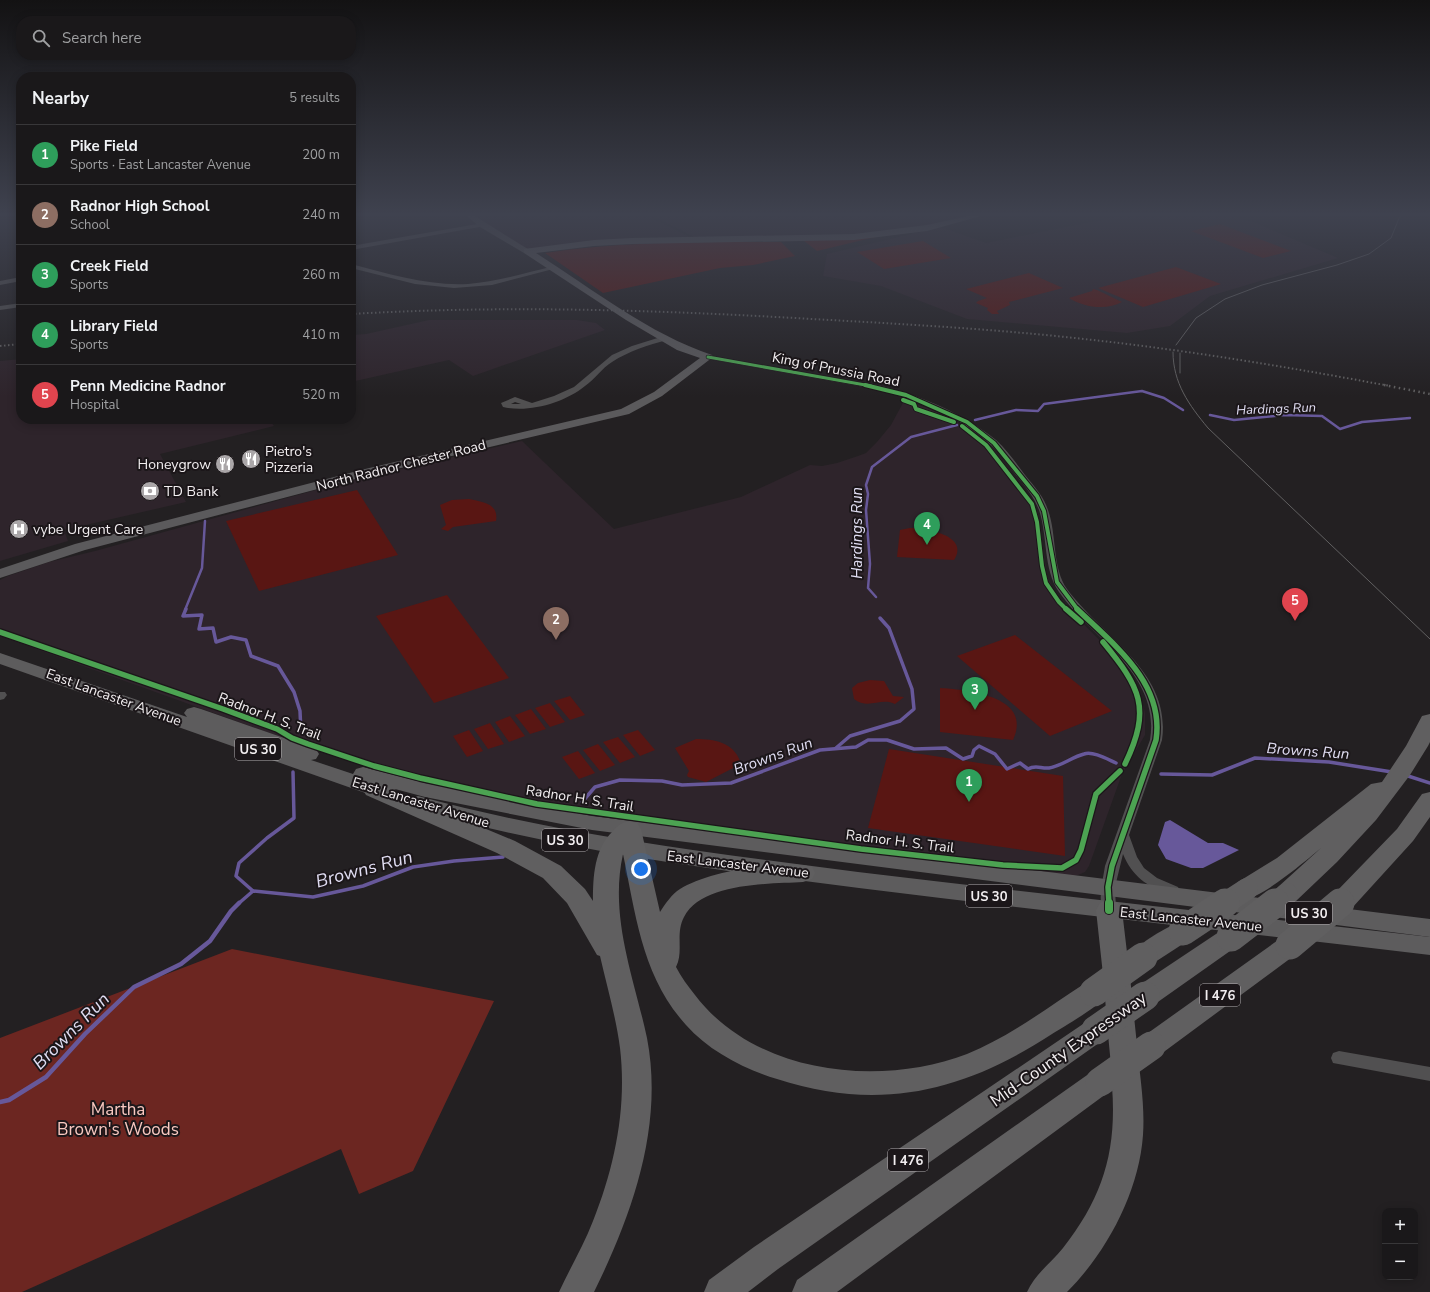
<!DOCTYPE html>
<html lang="en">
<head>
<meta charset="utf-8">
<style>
	:root { --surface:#1a181a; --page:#272527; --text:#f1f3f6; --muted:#9fa0a2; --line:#383739; --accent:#2563eb }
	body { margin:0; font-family:"Nunito Sans",sans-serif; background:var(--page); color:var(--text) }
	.controls { position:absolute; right:12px; bottom:12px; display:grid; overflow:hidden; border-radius:8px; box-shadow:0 2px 10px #0003 }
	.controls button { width:36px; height:36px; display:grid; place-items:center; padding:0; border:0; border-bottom:1px solid var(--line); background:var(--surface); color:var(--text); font:20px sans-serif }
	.you { position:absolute; left:641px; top:869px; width:14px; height:14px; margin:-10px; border:3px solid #fff; border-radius:50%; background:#1a73e8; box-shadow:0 0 0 6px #1a73e833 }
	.badge { display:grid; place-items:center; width:26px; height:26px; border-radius:50%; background:var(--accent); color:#fff; font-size:13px; font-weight:700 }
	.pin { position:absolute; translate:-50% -33px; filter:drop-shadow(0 1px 2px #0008) }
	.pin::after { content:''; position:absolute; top:21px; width:14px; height:12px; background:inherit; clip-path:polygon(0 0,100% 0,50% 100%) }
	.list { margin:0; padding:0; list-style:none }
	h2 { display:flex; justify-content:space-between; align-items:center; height:52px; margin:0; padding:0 16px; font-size:17px }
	h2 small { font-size:13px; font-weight:400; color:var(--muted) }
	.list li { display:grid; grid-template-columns:26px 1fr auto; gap:12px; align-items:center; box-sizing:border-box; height:60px; padding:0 16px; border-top:1px solid var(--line) }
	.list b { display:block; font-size:15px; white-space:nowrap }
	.list p { margin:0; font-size:13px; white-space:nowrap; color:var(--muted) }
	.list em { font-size:13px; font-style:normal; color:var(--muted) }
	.icon { flex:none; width:22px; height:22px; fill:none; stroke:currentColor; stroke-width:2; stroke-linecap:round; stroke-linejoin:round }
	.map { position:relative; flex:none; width:1430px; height:1292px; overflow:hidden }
	.search { position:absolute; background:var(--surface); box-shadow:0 2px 10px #0003; left:16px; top:16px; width:340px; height:44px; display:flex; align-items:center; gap:10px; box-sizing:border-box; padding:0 14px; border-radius:16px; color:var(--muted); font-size:15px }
	.panel { position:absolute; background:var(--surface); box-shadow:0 2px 10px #0003; left:16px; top:72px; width:340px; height:352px; border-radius:16px }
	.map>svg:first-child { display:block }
	.built { fill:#2e242b }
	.green { fill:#591613 }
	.forest { fill:#6c2621 }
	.water { fill:#67589a }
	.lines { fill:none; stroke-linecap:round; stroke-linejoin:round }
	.stream-far2 { stroke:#67589a; stroke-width:2.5 }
	.stream-far1 { stroke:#67589a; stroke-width:3.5 }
	.stream { stroke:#67589a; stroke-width:4.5 }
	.minor { fill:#515051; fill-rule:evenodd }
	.tertiary { fill:#515051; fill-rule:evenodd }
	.secondary { fill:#5b5a5c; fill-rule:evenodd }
	.trunk { fill:#5d5c5d; fill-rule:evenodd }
	.motorway { fill:#605f60; fill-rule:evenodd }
	.tram { stroke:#616061; stroke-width:1 }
	.rail-far1 { stroke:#616061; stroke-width:2; stroke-dasharray:1.5 2.5; stroke-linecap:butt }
	.rail { stroke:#616061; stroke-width:2.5; stroke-dasharray:1.5 3.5; stroke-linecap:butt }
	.motorway-bridge-far1 { stroke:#605f60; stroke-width:22 }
	.motorway-bridge { stroke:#605f60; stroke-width:29 }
	.cycleway-far3-casing { stroke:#1b1619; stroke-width:4.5 }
	.cycleway-far2-casing { stroke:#1b1619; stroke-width:6 }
	.cycleway-far1-casing { stroke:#1b1619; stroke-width:8 }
	.cycleway-casing { stroke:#1b1619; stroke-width:10 }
	.cycleway-far3 { stroke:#4ca352; stroke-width:3 }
	.cycleway-far2 { stroke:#4ca352; stroke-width:4 }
	.cycleway-far1 { stroke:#4ca352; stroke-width:5.5 }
	.cycleway { stroke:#4ca352; stroke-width:8 }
	.labels { text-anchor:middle; stroke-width:4; stroke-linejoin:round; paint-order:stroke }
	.far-water-label { font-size:13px; font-style:italic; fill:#e0ddf2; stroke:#1b1619 }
	.shield { fill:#1b1619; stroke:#b2adb0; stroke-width:1 }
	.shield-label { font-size:13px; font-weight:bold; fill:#f2eef0 }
	.street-label { font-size:14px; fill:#f2eef0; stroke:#1b1619 }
	.poi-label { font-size:14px; fill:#f2eef0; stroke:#1b1619; text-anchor:start }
	.water-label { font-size:15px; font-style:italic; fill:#e0ddf2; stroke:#1b1619 }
	.near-street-label { font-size:17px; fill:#f2eef0; stroke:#1b1619 }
	.near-park-label { font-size:17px; fill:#f9c8c0; stroke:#1b1619 }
	.near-water-label { font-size:18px; font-style:italic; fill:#e0ddf2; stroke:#1b1619 }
</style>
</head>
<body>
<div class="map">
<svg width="1430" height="1292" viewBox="0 0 1430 1292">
	<rect width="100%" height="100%" fill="#232022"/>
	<g class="built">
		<polygon points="471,216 648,216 696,240 632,241 527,251 483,225"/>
		<polygon points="653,216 977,216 895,233 700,240"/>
		<polygon points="1121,216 1231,216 1253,222 1338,258 1210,296 1170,326 1127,333 967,319 881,286 823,276 827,254 941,227 986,243"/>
		<polygon points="429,320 577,320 596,323 605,330 473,376 449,360 351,382 351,335 366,334"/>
		<polygon points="21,359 21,419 269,419 274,426 160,454 186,502 64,530 68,541 0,561 0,361"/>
		<polygon points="904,401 925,407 952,419 988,442 1032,500 1038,513 1047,575 1053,589 1061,601 1115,656 1131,674 1140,691 1145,713 1145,735 1122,774 1089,866 1085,872 1078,875 1067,877 602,817 542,808 436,785 381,770 322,752 0,636 0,580 8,576 49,562 95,551 345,482 522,441 614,529 741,497 810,465 822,466 837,463 858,456 866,453 877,442 891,425"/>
	</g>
	<g class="green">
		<polygon points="1220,224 1291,251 1263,258 1191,231"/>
		<polygon points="888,234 817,251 803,240"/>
		<polygon points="923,241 951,258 884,269 857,252"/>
		<path d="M781,242L795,256L753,265L720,268L603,293L545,253C623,241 702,242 781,242Z"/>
		<polygon points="1176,267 1221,284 1143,307 1098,288"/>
		<polygon points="1029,273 1063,288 1009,302 1010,305 997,311 999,314 992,314 987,310 988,308 976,303 978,301 987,298 966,289"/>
		<path d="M1093,289L1097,290L1122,302C1106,311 1083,307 1069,298L1092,291Z"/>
		<polygon points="357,490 398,555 259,591 226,521"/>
		<path d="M469,499C482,502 499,503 496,521L453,527L448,531L441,529L446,525L440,505L452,500Z"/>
		<path d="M910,528C925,528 970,535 954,560L897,557L900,530Z"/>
		<polygon points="447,595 509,678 434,703 376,616"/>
		<polygon points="1015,635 1112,711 1050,736 957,656"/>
		<path d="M870,680L884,681L893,696L904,697L895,704C881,697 868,710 854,699L852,688L858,683Z"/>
		<path d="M940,688C968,690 1033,696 1013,740L940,732Z"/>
		<polygon points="570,696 585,715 570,720 554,701"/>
		<polygon points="550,703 565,722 550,727 535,708"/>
		<polygon points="531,709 546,729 530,734 515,715"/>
		<polygon points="510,716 525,736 509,742 495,722"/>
		<polygon points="490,723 504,744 488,749 474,729"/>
		<polygon points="469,730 483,751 467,757 453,736"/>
		<polygon points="638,730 655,750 640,756 623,735"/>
		<polygon points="618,737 635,757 620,763 603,742"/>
		<path d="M696,739C714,739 733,742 740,761L739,765L706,782L688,777L687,775L689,771L675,748Z"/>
		<polygon points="598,744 615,765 600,771 583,750"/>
		<polygon points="889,749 1063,776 1065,856 868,828"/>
		<polygon points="578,751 595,773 579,779 562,757"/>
	</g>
	<polygon class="forest" points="232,949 494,1001 413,1171 359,1194 341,1149 22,1292 0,1292 0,1038"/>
	<polygon class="water" points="1170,820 1208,843 1223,843 1239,850 1203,868 1191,868 1166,859 1158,845 1165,822"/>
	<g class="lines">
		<g class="stream-far2">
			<polyline points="1210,415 1234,420 1284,415 1322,416 1340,429 1362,422 1410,418"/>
			<polyline points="975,420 1016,410 1038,411 1044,404 1142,391 1164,398 1183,410"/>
			<polyline points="876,597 868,588 870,564 866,510 868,494 866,485 872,467 911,437 957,425"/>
			<polyline points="185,610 202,568 205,521"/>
		</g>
		<g class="stream-far1">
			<polyline points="186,609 183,616 202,615 199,629 213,628 216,642 231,637 246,640 251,656 278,666 294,692 300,711 301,733"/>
			<polyline points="836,748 850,736 900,721 914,709 912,689 889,628 880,618"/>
			<polyline points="1161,774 1212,775 1255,758 1329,762 1392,772"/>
			<polyline points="1405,775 1430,783"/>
			<path d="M582,802L595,787L620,780L662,781L682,785L731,783L820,750L856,747L868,740H887L914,749L946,748L963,759L972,756L974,750L979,746L995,754L1007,769L1020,763L1028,769C1036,764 1041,769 1049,768C1062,766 1072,757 1084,754C1093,751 1107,759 1116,763"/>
			<polyline points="253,891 236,876 239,863 267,838 294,818 293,772"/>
			<polyline points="238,904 253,891 313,897 363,886 413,867 454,861 503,857"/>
		</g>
		<polyline class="stream" points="0,1102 9,1100 46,1077 85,1034 134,987 181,964 210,941 231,911 239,903"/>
		<g class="minor">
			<polygon points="483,223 486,225 485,226 351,250 351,246"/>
			<path d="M351,264C389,274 428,286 468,284C497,282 525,273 554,266L557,268L492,285L454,288L415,284L351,268Z"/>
			<polygon points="21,277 21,281 0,285 0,281"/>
			<polygon points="21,303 21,307 0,310 0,306"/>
			<path d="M664,336L668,338L667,340C648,345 629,351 612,362C602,368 595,379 585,386C564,403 529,413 503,407L501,403L515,397L532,403L554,396L574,387L612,355L632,346ZM515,402L521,404H511Z"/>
			<path d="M705,355L882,386C922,396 964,414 996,440C1007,450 1016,463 1025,475C1034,486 1044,497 1048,510C1057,535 1052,568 1067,589C1102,637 1172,672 1162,740L1129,835L1137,857L1144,868L1157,878L1178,887L1180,891L1178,895L1173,896L1168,895C1147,886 1132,876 1123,854L1115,887L1116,910L1114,914L1109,915L1104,914C1097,901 1103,880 1105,866L1150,740C1161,673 1092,639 1059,592C1043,569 1048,537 1039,510C1034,497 1025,486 1016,475C1008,465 1001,454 991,445C961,417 919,401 881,390L708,359H705Z"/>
			<polygon points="0,692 5,692 7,695 4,699 0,700"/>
			<polygon points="1339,1051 1430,1067 1430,1081 1333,1063 1331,1058 1333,1053"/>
		</g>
		<polygon class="tertiary" points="467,216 475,216 531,251 524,253 480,227"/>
		<path class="secondary" d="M968,216H981L927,231L854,240L632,244L594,246L536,253C591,288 649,334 712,355L713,357L662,396L629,414L371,475L85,550L0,578V569L75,544L365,469L621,409L654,392L700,358L677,350L626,320L524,253V249L594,240L632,238L854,234L927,225Z"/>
		<g class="trunk">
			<polygon points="0,653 187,717 184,713 187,709 194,707 201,709 316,749 319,754 316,759 311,760 353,774 356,769 363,767 425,783 592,816 1430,919 1430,937 592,830 425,797 395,789 398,794 395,799 388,801 0,664"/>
			<path d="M418,796C562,835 710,853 858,872C1049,895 1239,915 1430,937V955C1240,932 1049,912 859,888C708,869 558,850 411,808L408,803L411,798Z"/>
		</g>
		<g class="motorway">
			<path d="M1430,714V742L1428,746L1410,775L1376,820L1337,862L1296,901L1287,903L1278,901L1274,894L1278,887L1321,848C1308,859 1262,898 1247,898C1244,898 1241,896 1238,896L1234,889L1238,882L1277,858L1371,784L1382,782L1406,746L1422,716Z"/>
			<path d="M374,782L515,841L561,866L585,889L593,901C593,877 594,849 613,831C621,822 626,820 637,823L641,829L660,912C665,904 672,894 680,889C707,872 782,858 812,867L815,873L812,879L803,882C770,884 702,882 684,917C675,934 684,952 676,967C681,977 688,986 695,995C755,1074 878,1088 967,1054C1009,1037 1047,1008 1084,984L1094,981L1104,984L1096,910L1100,903L1109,900L1118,903L1122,910L1132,995L1135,988L1222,930L1231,927L1240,930L1244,937L1240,944L1155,1004L1145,1007L1135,1004L1132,997L1137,1045L1141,1038L1281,938L1290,935L1299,938L1303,945L1299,952L1161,1054L1151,1058L1141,1054L1137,1047C1140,1076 1145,1106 1143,1135C1139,1192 1107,1252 1067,1292H1027C1035,1274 1051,1263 1063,1248C1103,1197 1117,1151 1112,1086L1110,1091L837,1292H792L797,1280L1090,1073L1100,1070L1110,1073L1112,1076L1108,1034L1106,1038L778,1269L748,1292H704L709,1280L754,1247L1086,1022L1096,1019L1106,1022L1107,1024L1105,997C1098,1007 1063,1027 1052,1034C963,1092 879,1112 777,1079C744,1069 709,1051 686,1025C642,976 636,916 623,854C609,917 634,977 647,1038C664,1126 632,1215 594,1292H559C570,1268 584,1245 593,1221C615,1166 627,1107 620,1048C616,1017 607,987 600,956L597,955L567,903L543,878L497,853L366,795L363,790L366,785Z"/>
			<polygon points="1430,792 1430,817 1413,841 1352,908 1343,910 1334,908 1330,901 1334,894 1397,829 1422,794"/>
			<path d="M1183,921L1192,924L1196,931L1192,938L1152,964L1143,967L1134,964L1130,957C1137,943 1168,926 1183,921Z"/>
		</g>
		<g class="tram">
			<polyline points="1176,345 1196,318 1225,299 1262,285 1337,265 1369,254 1391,238 1400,216"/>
			<path d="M1173,352C1173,383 1189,405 1208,428L1430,639"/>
			<polyline points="1180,353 1180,373"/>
		</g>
		<g class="rail-far1">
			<path d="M351,314C505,305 658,310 812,319C903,324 994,329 1084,339C1186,350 1288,367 1390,386"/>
			<polyline points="0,346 21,344"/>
		</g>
		<polyline class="rail" points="1384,385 1430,394"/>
		<g class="motorway-bridge-far1">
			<polyline points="1224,904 1247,889"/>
			<polyline points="1274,904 1287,894"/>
			<polyline points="1339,904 1343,901"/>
		</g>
		<g class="motorway-bridge">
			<polyline points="1183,931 1225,903"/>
			<polyline points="1231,937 1275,903"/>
			<polyline points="1290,945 1340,903"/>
			<polyline points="1094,992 1143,957"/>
			<polyline points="1096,1030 1145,996"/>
			<polyline points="1100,1082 1151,1046"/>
		</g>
		<g class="cycleway-far3-casing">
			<polyline id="cycleway-far3" points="708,357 871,386"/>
		</g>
		<g class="cycleway-far2-casing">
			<g id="cycleway-far2">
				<polyline points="865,385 906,395 967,422 994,443 1037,496 1044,511 1057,582 1078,610"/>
				<polyline points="903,400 914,404 916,409 954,422"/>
				<polyline points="962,426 986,445 1032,504 1037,522 1042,566 1046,583 1059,602 1067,610"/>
			</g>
		</g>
		<g class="cycleway-far1-casing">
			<g id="cycleway-far1">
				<polyline points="1066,609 1081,622"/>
				<path d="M1077,609C1113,644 1165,683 1156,740L1112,866L1108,887L1109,904"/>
				<polyline points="0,632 223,709 277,729 292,738 308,744 374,766 420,778 537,804 861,849 1003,865 1062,868 1076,860 1081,850 1096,794 1120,771"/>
				<path d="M1103,642C1140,687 1152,708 1125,764"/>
			</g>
		</g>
		<g class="cycleway-casing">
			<polyline id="cycleway" points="1109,903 1109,910"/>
		</g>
		<use href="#cycleway-far3" class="cycleway-far3"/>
		<use href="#cycleway-far2" class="cycleway-far2"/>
		<use href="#cycleway-far1" class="cycleway-far1"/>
		<use href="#cycleway" class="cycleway"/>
	</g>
	<linearGradient id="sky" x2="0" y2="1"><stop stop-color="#131213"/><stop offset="0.54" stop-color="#3f424f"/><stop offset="1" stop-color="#3f424f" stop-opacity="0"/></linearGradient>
	<rect width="1430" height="397" fill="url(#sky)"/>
	<defs>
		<g id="restaurant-disc" transform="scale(1)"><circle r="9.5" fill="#aaa6a8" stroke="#1b1619"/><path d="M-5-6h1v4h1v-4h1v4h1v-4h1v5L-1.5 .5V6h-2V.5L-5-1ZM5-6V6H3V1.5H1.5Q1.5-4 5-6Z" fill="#fff"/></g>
		<g id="bank-disc" transform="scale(1)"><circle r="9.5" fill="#aaa6a8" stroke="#1b1619"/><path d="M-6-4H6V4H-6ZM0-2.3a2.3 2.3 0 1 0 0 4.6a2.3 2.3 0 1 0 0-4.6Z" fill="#fff"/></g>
		<g id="hospital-disc" transform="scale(1)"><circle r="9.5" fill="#aaa6a8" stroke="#1b1619"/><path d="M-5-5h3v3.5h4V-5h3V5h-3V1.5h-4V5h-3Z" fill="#fff"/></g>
	</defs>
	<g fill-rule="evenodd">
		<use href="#restaurant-disc" x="251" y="459"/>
		<use href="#restaurant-disc" x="225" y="464"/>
		<use href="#bank-disc" x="150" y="491"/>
		<use href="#hospital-disc" x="19" y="529"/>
	</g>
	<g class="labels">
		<g class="far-water-label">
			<text transform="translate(1276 408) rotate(-2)" y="5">Hardings Run</text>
		</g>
		<g class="shield">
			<rect x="235" y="738" width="46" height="22" rx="3"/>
			<rect x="542" y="829" width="46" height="22" rx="3"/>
			<rect x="966" y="885" width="46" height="22" rx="3"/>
			<rect x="1286" y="902" width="46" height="22" rx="3"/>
			<rect x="1200" y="984" width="40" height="22" rx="3"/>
			<rect x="888" y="1149" width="40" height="22" rx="3"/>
		</g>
		<g class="shield-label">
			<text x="258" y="754">US 30</text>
			<text x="565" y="845">US 30</text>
			<text x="989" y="901">US 30</text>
			<text x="1309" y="918">US 30</text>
			<text x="1220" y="1000">I 476</text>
			<text x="908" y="1165">I 476</text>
		</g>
		<g class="street-label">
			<text transform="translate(836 369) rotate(11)" y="5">King of Prussia Road</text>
			<text transform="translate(401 465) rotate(-14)" y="5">North Radnor Chester Road</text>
			<text transform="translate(114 697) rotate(20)" y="5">East Lancaster Avenue</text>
			<text transform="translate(270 716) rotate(21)" y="5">Radnor H. S. Trail</text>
			<text transform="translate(580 798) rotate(9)" y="5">Radnor H. S. Trail</text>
			<text transform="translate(421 802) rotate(17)" y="5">East Lancaster Avenue</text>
			<text transform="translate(900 841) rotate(7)" y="5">Radnor H. S. Trail</text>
			<text transform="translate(738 864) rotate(7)" y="5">East Lancaster Avenue</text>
			<text transform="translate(1191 919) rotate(6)" y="5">East Lancaster Avenue</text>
		</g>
		<g class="poi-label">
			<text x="265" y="456">Pietro's<tspan x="265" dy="16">Pizzeria</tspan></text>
			<text x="211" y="469" text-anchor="end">Honeygrow</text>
			<text x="164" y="496">TD Bank</text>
			<text x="33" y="534">vybe Urgent Care</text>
		</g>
		<g class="water-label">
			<text transform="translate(857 533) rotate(-90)" y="5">Hardings Run</text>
			<text transform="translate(1308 751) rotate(4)" y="5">Browns Run</text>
			<text transform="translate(773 756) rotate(-20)" y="5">Browns Run</text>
		</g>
		<g class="near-street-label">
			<text transform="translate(1068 1049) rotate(-35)" y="6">Mid-County Expressway</text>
		</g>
		<g class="near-park-label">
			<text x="118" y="1115">Martha<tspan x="118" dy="20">Brown's Woods</tspan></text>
		</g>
		<g class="near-water-label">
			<text transform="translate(364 869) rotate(-15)" y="6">Browns Run</text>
			<text transform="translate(71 1031) rotate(-45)" y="6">Browns Run</text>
		</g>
	</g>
</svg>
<div class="controls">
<button>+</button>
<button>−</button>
</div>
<div class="you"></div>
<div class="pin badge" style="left:969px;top:802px;background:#2e9e5b">1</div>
<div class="pin badge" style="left:556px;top:640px;background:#8d6e63">2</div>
<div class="pin badge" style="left:975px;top:710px;background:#2e9e5b">3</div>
<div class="pin badge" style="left:927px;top:545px;background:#2e9e5b">4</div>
<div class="pin badge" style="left:1295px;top:621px;background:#e0444e">5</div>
<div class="search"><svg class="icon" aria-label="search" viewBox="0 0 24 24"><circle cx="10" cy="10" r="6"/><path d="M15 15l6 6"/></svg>Search here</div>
<section class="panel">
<h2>Nearby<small>5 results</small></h2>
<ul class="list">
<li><span class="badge" style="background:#2e9e5b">1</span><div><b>Pike Field</b><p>Sports · East Lancaster Avenue</p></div><em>200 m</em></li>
<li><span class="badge" style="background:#8d6e63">2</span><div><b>Radnor High School</b><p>School</p></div><em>240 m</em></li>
<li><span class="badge" style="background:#2e9e5b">3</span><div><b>Creek Field</b><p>Sports</p></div><em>260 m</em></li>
<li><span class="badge" style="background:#2e9e5b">4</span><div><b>Library Field</b><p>Sports</p></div><em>410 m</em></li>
<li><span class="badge" style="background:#e0444e">5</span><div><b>Penn Medicine Radnor</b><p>Hospital</p></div><em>520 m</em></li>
</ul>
</section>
</div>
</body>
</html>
